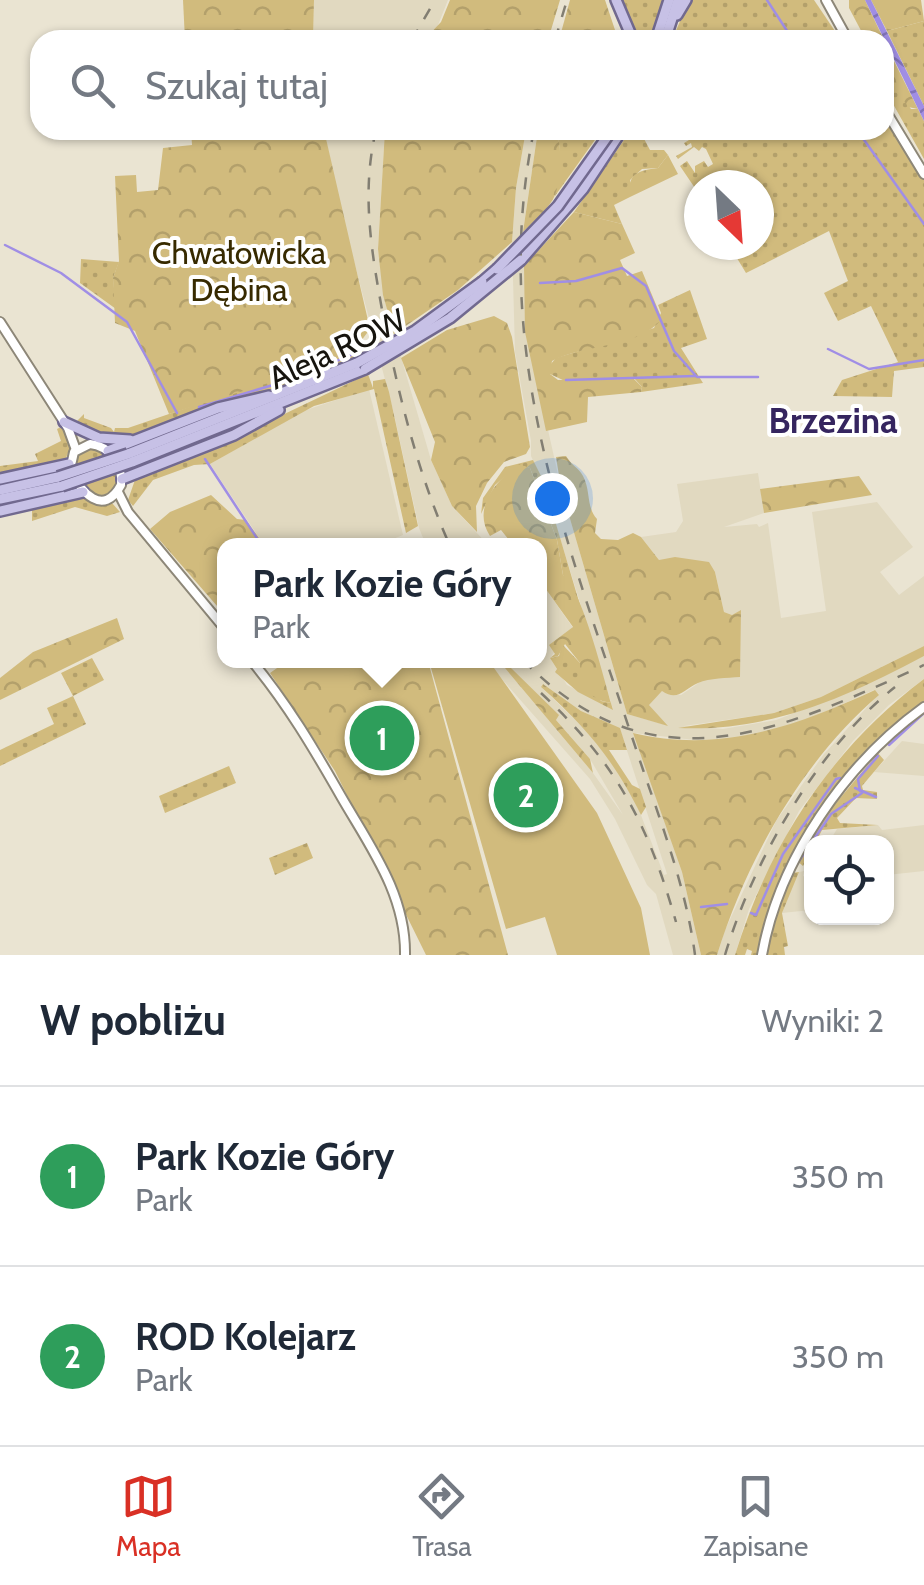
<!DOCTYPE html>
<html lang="pl">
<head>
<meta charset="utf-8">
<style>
	:root { --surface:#fff; --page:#f6f6f7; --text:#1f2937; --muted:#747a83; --line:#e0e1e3; --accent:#d93025 }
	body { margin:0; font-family:Cabin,sans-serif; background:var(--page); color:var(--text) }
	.controls { position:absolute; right:30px; bottom:30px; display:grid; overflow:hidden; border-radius:20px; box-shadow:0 2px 8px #0004 }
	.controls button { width:90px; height:90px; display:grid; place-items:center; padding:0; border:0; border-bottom:2px solid var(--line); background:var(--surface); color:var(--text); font:50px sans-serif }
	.compass { position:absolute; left:684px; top:170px; width:90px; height:90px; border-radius:50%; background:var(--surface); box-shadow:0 2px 8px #0004; rotate:155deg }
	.you { position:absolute; left:552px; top:498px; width:35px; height:35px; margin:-25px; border:8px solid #fff; border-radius:50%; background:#1a73e8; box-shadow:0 0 0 15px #1a73e833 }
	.badge { display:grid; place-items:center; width:65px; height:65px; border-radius:50%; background:var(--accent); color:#fff; font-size:32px; font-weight:700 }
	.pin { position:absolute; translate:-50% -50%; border:5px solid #fff; box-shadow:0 2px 10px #0006 }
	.popup { position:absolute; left:217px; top:538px; width:330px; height:130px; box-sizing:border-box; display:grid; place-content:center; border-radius:20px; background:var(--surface); filter:drop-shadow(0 2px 8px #0005); font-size:32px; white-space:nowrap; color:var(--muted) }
	.popup b { font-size:38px; color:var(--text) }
	.popup::after { content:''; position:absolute; left:50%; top:100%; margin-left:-20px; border:20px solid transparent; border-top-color:var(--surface) }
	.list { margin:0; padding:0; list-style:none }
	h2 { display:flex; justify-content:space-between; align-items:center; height:130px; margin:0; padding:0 40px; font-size:42px }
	h2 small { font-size:32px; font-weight:400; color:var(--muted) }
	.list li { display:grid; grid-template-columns:65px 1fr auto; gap:30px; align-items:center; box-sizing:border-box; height:180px; padding:0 40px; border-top:2px solid var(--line) }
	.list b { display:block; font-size:38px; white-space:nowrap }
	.list p { margin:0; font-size:32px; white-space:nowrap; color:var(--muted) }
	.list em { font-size:32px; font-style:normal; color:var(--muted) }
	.icon { flex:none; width:55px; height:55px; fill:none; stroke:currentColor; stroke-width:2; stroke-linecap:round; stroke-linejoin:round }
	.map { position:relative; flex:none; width:924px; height:955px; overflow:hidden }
	.search { position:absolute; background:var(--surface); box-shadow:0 2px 8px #0004; left:30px; right:30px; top:30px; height:110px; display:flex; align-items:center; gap:25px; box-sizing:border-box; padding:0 35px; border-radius:30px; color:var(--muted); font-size:38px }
	.sheet { height:490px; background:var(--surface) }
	nav { display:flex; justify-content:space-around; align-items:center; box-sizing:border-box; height:140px; border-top:2px solid var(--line); background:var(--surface); font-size:28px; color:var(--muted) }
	nav a { display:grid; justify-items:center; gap:5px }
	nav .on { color:var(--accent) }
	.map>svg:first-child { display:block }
	.built { fill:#e1d9c0; fill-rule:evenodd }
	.grass { fill:url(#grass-dots) }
	.forest { fill:url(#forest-crowns) }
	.garden { fill:#d1bb7d }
	.water { fill:url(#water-waves) }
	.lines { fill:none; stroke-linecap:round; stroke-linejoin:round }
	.stream { stroke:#a08ee5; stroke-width:2.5 }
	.secondary-casing { stroke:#8d8778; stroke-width:12 }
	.primary-casing { stroke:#71698f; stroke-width:14 }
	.secondary { stroke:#fff; stroke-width:8 }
	.primary { stroke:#c7c1e6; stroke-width:9 }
	.rail { stroke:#827e72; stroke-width:2.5; stroke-dasharray:12 12; stroke-linecap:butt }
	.primary-bridge-casing { stroke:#71698f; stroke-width:14; stroke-linecap:butt }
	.primary-bridge { stroke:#c7c1e6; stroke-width:9 }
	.labels { text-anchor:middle; stroke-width:8; stroke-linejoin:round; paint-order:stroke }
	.park-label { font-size:32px; fill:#372a00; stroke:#fff }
	.street-label { font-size:32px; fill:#16140e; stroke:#fff }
	.neighbourhood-label { font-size:35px; font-weight:bold; fill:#35255f; stroke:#fff }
</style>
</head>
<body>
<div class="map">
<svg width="924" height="955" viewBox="0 0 924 955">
	<defs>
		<pattern id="grass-dots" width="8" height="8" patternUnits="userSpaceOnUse" patternTransform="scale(2.5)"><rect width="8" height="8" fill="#d1bb7d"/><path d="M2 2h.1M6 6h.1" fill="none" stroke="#b3a06b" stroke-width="1.8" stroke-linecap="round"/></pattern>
		<pattern id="forest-crowns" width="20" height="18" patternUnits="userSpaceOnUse" patternTransform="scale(2.5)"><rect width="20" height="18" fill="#d1bb7d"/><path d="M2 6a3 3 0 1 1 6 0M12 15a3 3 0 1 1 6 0" fill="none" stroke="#b3a06b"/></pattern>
		<pattern id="water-waves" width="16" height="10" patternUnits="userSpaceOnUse" patternTransform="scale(2.5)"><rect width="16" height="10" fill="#a08ee5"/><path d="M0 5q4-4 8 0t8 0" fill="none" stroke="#8173b8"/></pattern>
	</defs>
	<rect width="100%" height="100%" fill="#eae4d2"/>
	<g class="built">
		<polygon points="314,0 448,0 436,30 454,40 313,40"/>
		<polygon points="324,130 385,130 378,249 385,302 431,460 452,506 488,545 426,545 419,528 394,414 343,219"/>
		<path d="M526,130H538L523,232L527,336L561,488L627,714L666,725L648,704L662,691L681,695L700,682L740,611L732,615L724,612L715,572L659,560L641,537L676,532L683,521L677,484L758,473L764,513L724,527L757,524L759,527L768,523L781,618L826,611L812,512L877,502L913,547L880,572L899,595L924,576V646L821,697L774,713L684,726L723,729L776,720L839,696L924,656V679L889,705L853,741L799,811L749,909L735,955H717L725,930L776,821L824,754L879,694L874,690L805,721L752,737L703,741L634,733L682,872L701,955H673L656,894L647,885L615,819L590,779L486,661H499L593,773L623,815L590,759L556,720L558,715L504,661L540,660V581L573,628L550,658L567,685L613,709L542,480L531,456V441L515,352L512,242L516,188ZM543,684L581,711L620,729L667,874L664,875L639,810L620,773L593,737L541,687Z"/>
		<polygon points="369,389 403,535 378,545 264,545 210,464 303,411"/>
		<polygon points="902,741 924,744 924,776 874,772"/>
		<polygon points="878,825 882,830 924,825 924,871 887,875 886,842 829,842 837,829"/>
		<polygon points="804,871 803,876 808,878 811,872 811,910 782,913 791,886 799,872"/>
	</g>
	<g class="grass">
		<polygon points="619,0 664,0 650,40 636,40"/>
		<polygon points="689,0 814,0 841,40 672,40"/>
		<polygon points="924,21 924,106 887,31"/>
		<polygon points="884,70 911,109 918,109 924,121 924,159 884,88"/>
		<polygon points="884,114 924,179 924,367 894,371 892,397 833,396 842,380 898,362 871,306 838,321 824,293 848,281 829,231 746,273 729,245 759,245 759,185 699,185 699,194 680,166 687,161 695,173 695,166 704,161 708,167 713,164 706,149 702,147 699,151 694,147 678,159 676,156 692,147 691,143 686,146 684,143 689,140 688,130 884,130"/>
		<path d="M556,130H602L555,196C559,175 563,151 556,130Z"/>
		<polygon points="631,130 651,130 642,135 650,150 664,150 668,155 658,168 642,169 630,180 630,197 614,205 622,224 574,212"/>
		<polygon points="81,259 119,262 113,278 116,309 80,283"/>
		<polygon points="690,290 707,339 681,348 703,383 641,392 642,387 634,378 565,381 550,374 550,365 556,358 654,328 661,313 658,305"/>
		<polygon points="358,347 354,357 280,387 231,400 128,437 105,436 76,422 84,414 84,418 111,428 114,432 115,428 128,428 242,389 314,370"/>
		<polygon points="368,374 373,388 373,381 385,379 389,392 418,526 406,533 374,389 314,406 210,464 194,465 153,480 133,506 128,500 136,477 232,439"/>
		<polygon points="61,427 72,444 64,462 0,476 0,466 38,461 35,454 61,441 57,429"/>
		<path d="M85,448C104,447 116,462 118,481L110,494L95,496C81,487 70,472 77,455Z"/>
		<polygon points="533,460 543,480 580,605 563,575 557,540 530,468 518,465 495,485 481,514 483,498 505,467"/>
		<polygon points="80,497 112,503 120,512 107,516 75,507 32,521 32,508"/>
		<polygon points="562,644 580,663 601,701 611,703 613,710 578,692 555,672 557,669 550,658 559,656"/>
		<polygon points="92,658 104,680 73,696 86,724 0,766 0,750 54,724 47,708 73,696 61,673"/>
		<path d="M924,679V701C842,764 776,853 758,955H751L752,951L747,949L745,955H735C769,844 831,749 924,679Z"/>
		<path d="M543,684L581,711L620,728L627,750H609L632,785L640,789L646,807L641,815C614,760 586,727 541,687Z"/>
		<polygon points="878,753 884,760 862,786 863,790 877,792 877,799 856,798 837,818 840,823 878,825 822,830 816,842 812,842 811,850 803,866 796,860 825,816"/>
		<polygon points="229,766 236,783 165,813 159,796"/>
		<polygon points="307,843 313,858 275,875 269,858"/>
		<polygon points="799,872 782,913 788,946 784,947 785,955 767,955 774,919 791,873"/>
	</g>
	<g class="forest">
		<polygon points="183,0 314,0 313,40 185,40"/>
		<polygon points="450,0 560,0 548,40 424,40 441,22"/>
		<polygon points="570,0 605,0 618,39 559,40"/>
		<polygon points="849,0 865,0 884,40 866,40 849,8"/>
		<polygon points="871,0 921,0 924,21 887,31"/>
		<polygon points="884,41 918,109 908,107 884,70"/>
		<polygon points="191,130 324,130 370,329 355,349 320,367 169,414 135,331 115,323 113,278 119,261 115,176 136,175 137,192 158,190 163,148 192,145"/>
		<polygon points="526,130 516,188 512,242 458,290 394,334 383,295 378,249 385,130"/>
		<path d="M538,130H556C562,146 562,178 555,195C550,208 533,222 523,232Z"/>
		<path d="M668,155L678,174L630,197C626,174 639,170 658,168Z"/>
		<path d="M574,212L622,224L635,253L620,260L627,276L642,271L662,319C638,348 584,344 552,361L550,374L558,380L633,378L642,387L641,392L588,397L587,422L546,431L525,332L524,266Z"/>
		<polygon points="494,316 507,323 512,337 530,447 526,454 504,462 487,483 476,506 477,532 452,506 431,460 435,442 401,358 447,330"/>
		<path d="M566,456C571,465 579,468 583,476C591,491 586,507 597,519L595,533L601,539L618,540L633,533L641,537L659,560L675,557L709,562L715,572L724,612L732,615L741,610L740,677C727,678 710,678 698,683C684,689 678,702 662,691L649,705L668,726L627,714L561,488L556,457Z"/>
		<path d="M518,464L530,468L557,540L563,575C581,587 604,678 611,703L602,701L581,689L580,663L565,644L558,656L550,658L555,654L549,645L573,627L540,581V546L513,545L501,530L490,536C472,508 495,482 518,464Z"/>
		<polygon points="859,476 872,495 764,513 760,489"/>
		<polygon points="211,495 237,519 246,520 264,545 225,546 224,614 150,529 170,512"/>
		<polygon points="117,618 124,639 0,700 0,678 33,652"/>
		<path d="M924,646V656C845,698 770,732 678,728L774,713L821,697Z"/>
		<polygon points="287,661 428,661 508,955 426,955 335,771 270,673"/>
		<polygon points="499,661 504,661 559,715 556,720 590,759 593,773"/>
		<path d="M875,690L879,695C802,761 747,859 717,955H701L682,872L633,733C721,754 796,726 875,690Z"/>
	</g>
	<polygon class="garden" points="429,661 489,661 597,813 641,908 650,955 557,955 545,917 506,929"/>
	<polygon class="water" points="865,0 871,0 924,106 924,121"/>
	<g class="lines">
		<g class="stream">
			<polyline points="767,0 793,40"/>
			<polyline points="857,130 924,224"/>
			<polyline points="5,245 61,273 127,322 177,413"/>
			<polyline points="540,283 576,281 622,268 646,286 674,351 697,377 758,377"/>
			<polyline points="828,349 869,369 924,360"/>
			<polyline points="566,380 695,376"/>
			<polyline points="199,407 293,379 351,355"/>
			<polyline points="205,459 262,546"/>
			<polyline points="889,745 924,713"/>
			<polyline points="855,788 876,797"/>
			<polyline points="860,791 858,779 878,756"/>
			<polyline points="799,861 831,814 862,793"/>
			<polyline points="701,907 727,904"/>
			<polyline points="751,913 756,915 783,854 836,779 840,778"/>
		</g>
		<g class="secondary-casing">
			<g id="secondary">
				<polyline points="826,0 848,40"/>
				<polyline points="884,108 924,174"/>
				<polyline points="0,322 68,428 76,450"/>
				<path d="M90,444C110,446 123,465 121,485C103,518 81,492 70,470L74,452Z"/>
				<polyline points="118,492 128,512 225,629"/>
				<path d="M251,660C287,703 314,749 342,798C371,848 406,895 405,955"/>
				<path d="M762,955C779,859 846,763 924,707"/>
			</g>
		</g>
		<g class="primary-casing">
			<g id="primary">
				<polyline points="616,0 633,40"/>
				<polyline points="677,15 686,0"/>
				<polyline points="656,40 669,0"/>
				<polyline points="665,40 678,0"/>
				<polyline points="521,260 583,189 622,130"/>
				<polyline points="482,282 497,269"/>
				<polyline points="64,422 99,438 130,440"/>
				<polyline points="108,451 218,408 269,396"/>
				<polyline points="128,454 357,363"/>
				<polyline points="132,462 365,369"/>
				<polyline points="0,479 69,464"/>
				<polyline points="122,479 234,435 279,410"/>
				<polyline points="0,490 58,477"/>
				<polyline points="0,499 62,486"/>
				<polyline points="0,511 83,492"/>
			</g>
		</g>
		<use href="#secondary" class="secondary"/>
		<use href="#primary" class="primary"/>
		<g class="rail">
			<polyline points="412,40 435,0"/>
			<polyline points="555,40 567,0"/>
			<path d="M376,130C360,197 373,260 385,326C400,401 419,476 450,546"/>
			<path d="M534,130C488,354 570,549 639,758C661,823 686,887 695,955"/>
			<path d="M523,660C653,793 782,730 924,665"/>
			<path d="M541,693C616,763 648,823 676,922"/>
			<path d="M725,955C753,861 817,749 895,687"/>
		</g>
		<g class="primary-bridge-casing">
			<g id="primary-bridge">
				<polyline points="497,269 558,206 612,130"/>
				<polyline points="357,363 415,331 482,282"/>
				<polyline points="365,369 450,318 521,260"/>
				<polyline points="58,477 128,454"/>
				<polyline points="62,486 132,462"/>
			</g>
		</g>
		<use href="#primary-bridge" class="primary-bridge"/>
	</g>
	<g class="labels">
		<g class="park-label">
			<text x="239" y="264">Chwałowicka<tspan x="239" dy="37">Dębina</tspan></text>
		</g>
		<g class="street-label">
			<text transform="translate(337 349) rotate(-25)" y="11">Aleja ROW</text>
		</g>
		<g class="neighbourhood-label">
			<text x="833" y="433">Brzezina</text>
		</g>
	</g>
</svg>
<div class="controls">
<button><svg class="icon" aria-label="locate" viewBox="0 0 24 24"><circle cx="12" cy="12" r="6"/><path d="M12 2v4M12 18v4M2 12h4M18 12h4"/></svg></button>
</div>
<svg class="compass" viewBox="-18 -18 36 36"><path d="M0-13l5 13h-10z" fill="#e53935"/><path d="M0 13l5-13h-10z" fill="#747a83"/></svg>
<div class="you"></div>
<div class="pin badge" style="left:382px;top:738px;background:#2e9e5b">1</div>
<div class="popup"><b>Park Kozie Góry</b>Park</div>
<div class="pin badge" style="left:526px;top:795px;background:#2e9e5b">2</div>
<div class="search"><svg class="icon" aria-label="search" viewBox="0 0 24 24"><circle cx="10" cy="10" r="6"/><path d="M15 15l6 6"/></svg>Szukaj tutaj</div>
</div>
<section class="sheet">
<h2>W pobliżu<small>Wyniki: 2</small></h2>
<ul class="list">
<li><span class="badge" style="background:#2e9e5b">1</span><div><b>Park Kozie Góry</b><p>Park</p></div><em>350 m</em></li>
<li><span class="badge" style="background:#2e9e5b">2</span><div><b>ROD Kolejarz</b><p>Park</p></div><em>350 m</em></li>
</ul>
</section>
<nav>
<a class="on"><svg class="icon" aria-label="map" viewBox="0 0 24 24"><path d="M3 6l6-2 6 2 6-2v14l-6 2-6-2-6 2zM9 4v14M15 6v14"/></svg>Mapa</a>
<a><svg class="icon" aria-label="directions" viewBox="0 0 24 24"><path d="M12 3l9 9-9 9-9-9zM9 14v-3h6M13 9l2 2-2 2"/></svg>Trasa</a>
<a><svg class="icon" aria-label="saved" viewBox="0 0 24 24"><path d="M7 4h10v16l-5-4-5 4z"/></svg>Zapisane</a>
</nav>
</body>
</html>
